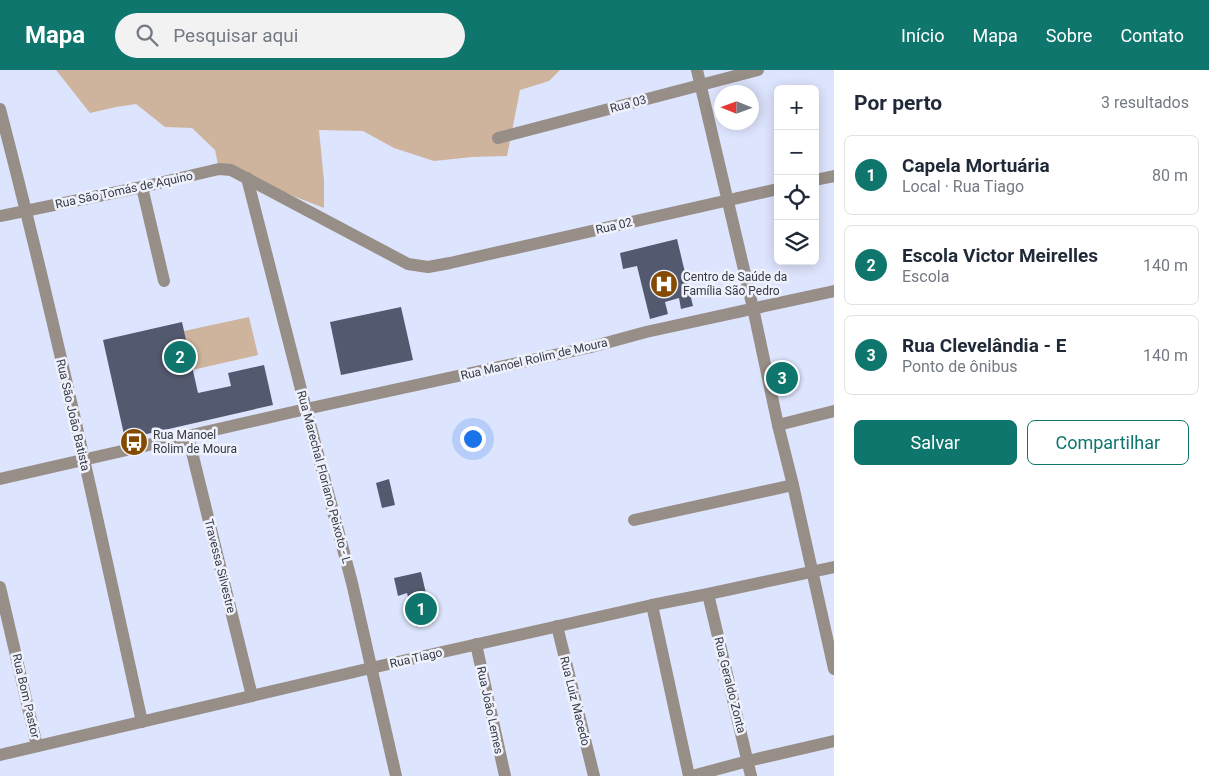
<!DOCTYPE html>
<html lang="pt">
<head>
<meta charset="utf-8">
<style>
	:root { --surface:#fff; --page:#f2f2f3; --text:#1f2937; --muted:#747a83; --line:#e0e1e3; --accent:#0f766e }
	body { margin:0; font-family:Roboto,sans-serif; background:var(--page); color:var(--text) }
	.controls { position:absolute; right:15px; top:15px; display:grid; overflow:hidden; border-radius:8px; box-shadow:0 2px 12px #0003 }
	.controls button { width:45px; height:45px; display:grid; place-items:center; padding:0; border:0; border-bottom:1px solid var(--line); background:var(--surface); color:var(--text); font:25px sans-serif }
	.compass { position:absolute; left:714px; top:15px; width:45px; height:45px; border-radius:50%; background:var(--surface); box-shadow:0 2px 12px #0003; rotate:271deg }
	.you { position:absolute; left:472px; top:368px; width:18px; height:18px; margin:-12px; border:4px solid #fff; border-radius:50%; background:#1a73e8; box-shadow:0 0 0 8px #1a73e833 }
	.badge { display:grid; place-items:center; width:32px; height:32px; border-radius:50%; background:var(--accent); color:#fff; font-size:16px; font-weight:700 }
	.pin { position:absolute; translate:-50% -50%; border:2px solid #fff; box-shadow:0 1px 5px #0006 }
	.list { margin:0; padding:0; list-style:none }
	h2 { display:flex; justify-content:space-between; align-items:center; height:65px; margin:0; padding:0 20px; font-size:21px }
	h2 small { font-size:16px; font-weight:400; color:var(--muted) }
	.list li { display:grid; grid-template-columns:32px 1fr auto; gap:15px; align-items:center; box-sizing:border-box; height:80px; margin:0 10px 10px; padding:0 10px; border:1px solid var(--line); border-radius:8px }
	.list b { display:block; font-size:19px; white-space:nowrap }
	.list p { margin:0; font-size:16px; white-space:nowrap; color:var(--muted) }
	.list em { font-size:16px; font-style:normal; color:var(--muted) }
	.actions { display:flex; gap:10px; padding:15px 20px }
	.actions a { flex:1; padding:11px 0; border:1px solid var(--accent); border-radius:8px; text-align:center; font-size:18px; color:var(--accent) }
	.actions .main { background:var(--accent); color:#fff }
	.icon { flex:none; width:28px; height:28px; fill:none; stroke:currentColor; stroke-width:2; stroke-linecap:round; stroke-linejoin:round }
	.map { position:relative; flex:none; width:834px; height:706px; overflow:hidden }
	header { display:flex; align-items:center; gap:30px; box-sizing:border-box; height:70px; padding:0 25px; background:var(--accent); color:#fff }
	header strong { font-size:24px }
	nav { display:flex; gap:28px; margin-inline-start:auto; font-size:18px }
	.search { width:350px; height:45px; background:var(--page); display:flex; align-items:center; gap:12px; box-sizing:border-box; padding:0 18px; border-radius:28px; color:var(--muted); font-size:19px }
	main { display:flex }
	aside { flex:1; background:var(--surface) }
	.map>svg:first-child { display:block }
	.green { fill:#ceb49d }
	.building { fill:#53596e }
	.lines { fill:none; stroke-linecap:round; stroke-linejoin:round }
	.minor { stroke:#978f87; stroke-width:12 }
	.labels { text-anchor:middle; stroke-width:5; stroke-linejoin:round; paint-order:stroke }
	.street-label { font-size:12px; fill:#373a43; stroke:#eff2fc }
	.poi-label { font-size:12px; fill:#373a43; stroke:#eff2fc; text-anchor:start }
</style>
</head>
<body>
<header>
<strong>Mapa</strong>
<div class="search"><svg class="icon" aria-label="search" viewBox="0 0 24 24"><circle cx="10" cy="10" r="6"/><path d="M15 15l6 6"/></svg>Pesquisar aqui</div>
<nav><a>Início</a><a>Mapa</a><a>Sobre</a><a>Contato</a></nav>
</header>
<main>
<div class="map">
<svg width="834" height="706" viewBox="0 0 834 706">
	<rect width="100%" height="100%" fill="#dde4fd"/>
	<g class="green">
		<polygon points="56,0 560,0 549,11 520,20 507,86 472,87 434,91 394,78 363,61 319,60 324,111 324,138 247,108 219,99 215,80 192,58 165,57 136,34 116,37 90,43"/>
		<polygon points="249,247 258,285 192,300 184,261"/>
	</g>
	<g class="building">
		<polygon points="677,169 693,236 681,239 679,228 665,232 668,244 650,249 637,196 623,199 620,183"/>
		<polygon points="401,237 413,290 341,305 330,252"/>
		<polygon points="182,252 198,323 231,316 228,303 264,295 273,335 125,369 103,270"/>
		<polygon points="389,409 395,435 382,438 376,413"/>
		<polygon points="421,502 433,553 416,557 407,523 398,526 394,508"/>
	</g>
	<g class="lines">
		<g class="minor">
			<polyline points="697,0 753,238 778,355 793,415 834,599"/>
			<path d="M0,39C53,242 97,447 142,652"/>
			<polyline points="498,68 758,0"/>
			<polyline points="247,108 306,339 352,513 396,706"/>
			<polyline points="815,110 834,106"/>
			<polyline points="142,117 164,211"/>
			<polyline points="0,146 142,117 219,99 231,100 408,194 428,197 450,193 778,119"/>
			<polyline points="778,355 834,341"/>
			<polyline points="188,366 252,626"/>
			<polyline points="0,409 306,339 591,277 646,262 834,221"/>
			<polyline points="634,450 793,415"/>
			<polyline points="0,517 37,676"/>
			<polyline points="708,524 751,706"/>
			<polyline points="652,535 689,706"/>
			<polyline points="557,556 594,706"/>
			<polyline points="476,574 505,706"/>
			<polyline points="0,685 371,598 652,535 708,524 834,497"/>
			<polyline points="692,706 748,691 834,671"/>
		</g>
	</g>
	<defs>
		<g id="hospital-disc" transform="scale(1.4375)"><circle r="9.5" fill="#844b00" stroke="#eff2fc"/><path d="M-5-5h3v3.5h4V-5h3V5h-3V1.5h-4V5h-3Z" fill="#fff"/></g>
		<g id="bus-disc" transform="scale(1.4375)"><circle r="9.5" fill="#844b00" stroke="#eff2fc"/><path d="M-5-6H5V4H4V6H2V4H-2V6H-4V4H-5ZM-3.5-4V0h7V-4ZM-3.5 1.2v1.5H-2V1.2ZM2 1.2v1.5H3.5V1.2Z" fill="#fff"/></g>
	</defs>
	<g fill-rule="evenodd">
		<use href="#hospital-disc" x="664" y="214"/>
		<use href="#bus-disc" x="134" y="372"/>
	</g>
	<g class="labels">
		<g class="street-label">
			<text transform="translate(628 34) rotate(-15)" y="4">Rua 03</text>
			<text transform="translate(124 120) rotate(-12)" y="4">Rua São Tomás de Aquino</text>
			<text transform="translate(614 156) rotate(-13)" y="4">Rua 02</text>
			<text transform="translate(534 289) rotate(-13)" y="4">Rua Manoel Rolim de Moura</text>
			<text transform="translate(73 345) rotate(77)" y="4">Rua São João Batista</text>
			<text transform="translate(324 407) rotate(75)" y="4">Rua Marechal Floriano Peixoto - L</text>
			<text transform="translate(220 496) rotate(76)" y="4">Travessa Silvestre</text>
			<text transform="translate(416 588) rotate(-13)" y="4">Rua Tiago</text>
			<text transform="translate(730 615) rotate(76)" y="4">Rua Geraldo Zonta</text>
			<text transform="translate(26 626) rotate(77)" y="4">Rua Bom Pastor</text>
			<text transform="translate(575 631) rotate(76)" y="4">Rua Luiz Macedo</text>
			<text transform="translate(490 640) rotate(78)" y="4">Rua João Lemes</text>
		</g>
		<g class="poi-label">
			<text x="683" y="211">Centro de Saúde da<tspan x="683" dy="14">Família São Pedro</tspan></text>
			<text x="153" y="369">Rua Manoel<tspan x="153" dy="14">Rolim de Moura</tspan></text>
		</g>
	</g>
</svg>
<div class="controls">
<button>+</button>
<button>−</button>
<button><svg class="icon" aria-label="locate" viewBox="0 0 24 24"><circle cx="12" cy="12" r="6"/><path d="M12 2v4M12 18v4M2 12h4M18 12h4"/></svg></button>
<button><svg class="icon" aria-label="layers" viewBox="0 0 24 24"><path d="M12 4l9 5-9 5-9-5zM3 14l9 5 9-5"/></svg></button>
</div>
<svg class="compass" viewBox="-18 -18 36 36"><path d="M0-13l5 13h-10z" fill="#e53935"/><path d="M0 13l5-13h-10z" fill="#747a83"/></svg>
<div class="you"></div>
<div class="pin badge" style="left:421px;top:539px">1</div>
<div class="pin badge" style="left:180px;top:287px">2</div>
<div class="pin badge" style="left:782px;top:308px">3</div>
</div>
<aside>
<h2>Por perto<small>3 resultados</small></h2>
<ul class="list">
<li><span class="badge">1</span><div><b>Capela Mortuária</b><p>Local · Rua Tiago</p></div><em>80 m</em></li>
<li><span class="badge">2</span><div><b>Escola Victor Meirelles</b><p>Escola</p></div><em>140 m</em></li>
<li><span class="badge">3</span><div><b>Rua Clevelândia - E</b><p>Ponto de ônibus</p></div><em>140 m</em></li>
</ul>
<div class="actions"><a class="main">Salvar</a><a>Compartilhar</a></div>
</aside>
</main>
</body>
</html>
